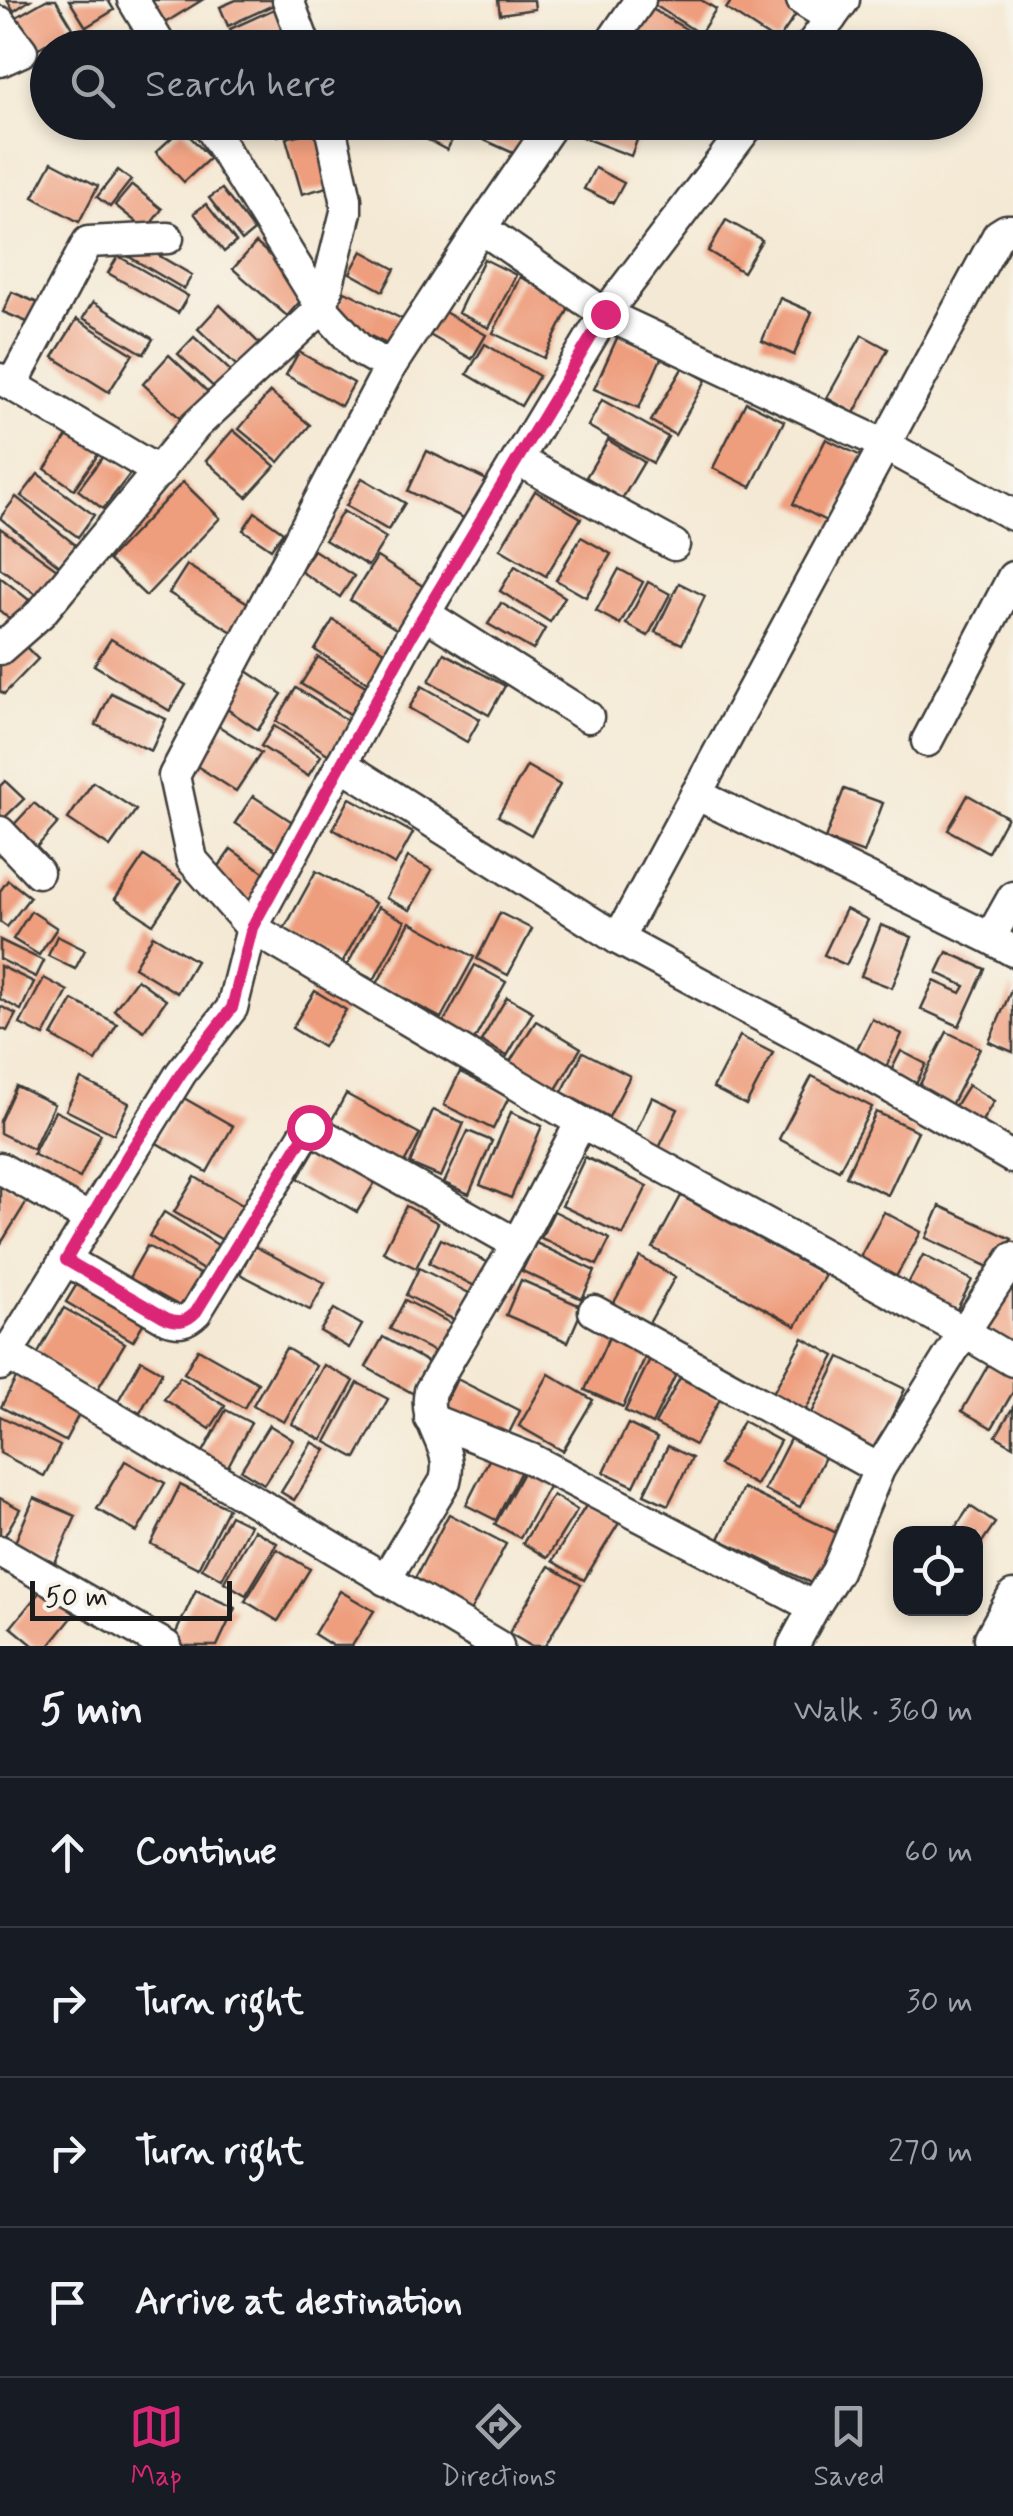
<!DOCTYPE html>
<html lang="en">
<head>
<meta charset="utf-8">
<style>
	:root { --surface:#171b24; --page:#20242c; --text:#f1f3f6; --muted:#9ea1a6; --line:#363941; --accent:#db2777 }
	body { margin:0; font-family:Mynerve,sans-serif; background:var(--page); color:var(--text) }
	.controls { position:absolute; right:30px; bottom:30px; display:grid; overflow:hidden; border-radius:20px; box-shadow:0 5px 15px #0003 }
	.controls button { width:90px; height:90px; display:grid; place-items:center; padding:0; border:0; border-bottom:2px solid var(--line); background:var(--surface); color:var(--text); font:50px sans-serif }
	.scale { position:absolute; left:30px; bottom:25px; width:202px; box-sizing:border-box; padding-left:10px; border:5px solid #1c1c1c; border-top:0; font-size:28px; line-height:35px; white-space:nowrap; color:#1c1c1c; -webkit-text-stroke:8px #f7f3e8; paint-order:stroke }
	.stop { position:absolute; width:30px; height:30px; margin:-22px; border:8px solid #db2777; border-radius:50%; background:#fff }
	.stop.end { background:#db2777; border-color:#fff; box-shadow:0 2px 10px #0008 }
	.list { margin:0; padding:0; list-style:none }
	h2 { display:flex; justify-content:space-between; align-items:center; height:130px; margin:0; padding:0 40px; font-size:42px }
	h2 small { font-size:32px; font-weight:400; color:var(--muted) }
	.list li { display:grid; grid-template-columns:65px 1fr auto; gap:30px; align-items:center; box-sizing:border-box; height:150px; padding:0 40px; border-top:2px solid var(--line) }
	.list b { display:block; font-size:38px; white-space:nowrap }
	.list em { font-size:32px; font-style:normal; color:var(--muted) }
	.icon { flex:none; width:55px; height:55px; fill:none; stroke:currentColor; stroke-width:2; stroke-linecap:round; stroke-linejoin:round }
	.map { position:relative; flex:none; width:1013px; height:1646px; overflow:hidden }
	.search { position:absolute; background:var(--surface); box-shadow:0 5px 15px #0003; left:30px; right:30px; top:30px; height:110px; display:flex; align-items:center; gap:25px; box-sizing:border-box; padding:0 35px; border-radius:55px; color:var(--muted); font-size:38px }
	.sheet { height:730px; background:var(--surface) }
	nav { display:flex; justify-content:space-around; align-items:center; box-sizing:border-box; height:140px; border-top:2px solid var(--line); background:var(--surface); font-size:28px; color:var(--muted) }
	nav a { display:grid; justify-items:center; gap:5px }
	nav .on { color:var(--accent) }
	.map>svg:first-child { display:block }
	.building { fill:#ee9d7d }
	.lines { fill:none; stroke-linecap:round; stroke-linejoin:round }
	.minor-casing { stroke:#3c3b38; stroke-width:35 }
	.minor { stroke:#fff; stroke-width:30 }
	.route { stroke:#db2777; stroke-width:12 }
</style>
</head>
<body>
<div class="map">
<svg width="1013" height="1646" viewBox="0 0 1013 1646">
	<rect width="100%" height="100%" fill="#f7f3e8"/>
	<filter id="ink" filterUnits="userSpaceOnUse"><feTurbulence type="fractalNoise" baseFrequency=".01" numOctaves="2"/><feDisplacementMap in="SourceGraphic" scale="20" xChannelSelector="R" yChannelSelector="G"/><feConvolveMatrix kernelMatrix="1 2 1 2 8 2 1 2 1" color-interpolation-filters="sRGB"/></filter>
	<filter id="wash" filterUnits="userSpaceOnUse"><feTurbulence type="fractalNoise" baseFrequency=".0048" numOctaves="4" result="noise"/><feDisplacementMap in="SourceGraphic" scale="40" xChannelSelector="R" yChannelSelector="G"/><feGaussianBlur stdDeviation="2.25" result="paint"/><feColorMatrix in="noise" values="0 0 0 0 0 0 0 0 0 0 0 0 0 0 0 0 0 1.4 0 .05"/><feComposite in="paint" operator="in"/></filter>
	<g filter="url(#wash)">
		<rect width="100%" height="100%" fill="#f4e9d4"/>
		<g id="blocks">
			<g class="building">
				<polygon points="7,0 30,0 14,11"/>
				<polygon points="46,0 56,0 73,28 30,53 11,20"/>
				<polygon points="69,0 108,0 114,10 86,27"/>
				<polygon points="148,0 202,0 163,24"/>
				<polygon points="236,0 284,0 228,26 220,7"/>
				<polygon points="498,0 534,0 535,9 500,14"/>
				<polygon points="656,0 701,0 716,9 700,34 653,4"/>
				<polygon points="732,0 784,0 799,10 777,42 726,9"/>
				<polygon points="281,6 291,28 245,48 238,48 230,29"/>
				<polygon points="647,6 691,32 681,48 649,48 629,35"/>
				<polygon points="274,122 318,122 318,123 278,136"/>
				<polygon points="432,122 461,122 447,150 424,138"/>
				<polygon points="468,122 536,122 520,156 464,131"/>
				<polygon points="582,122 615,122 640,132 631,156 573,134"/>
				<polygon points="182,128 210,158 184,182 156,152"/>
				<polygon points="319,129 335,185 302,194 286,138"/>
				<polygon points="52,162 98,186 79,222 33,197"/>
				<polygon points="595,168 624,183 613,203 584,189"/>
				<polygon points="118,170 131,180 110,207 97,197"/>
				<polygon points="132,185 162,209 146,230 115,205"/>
				<polygon points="222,189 254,231 242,241 209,198"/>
				<polygon points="206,204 236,242 224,252 194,213"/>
				<polygon points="726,220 762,240 743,272 708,251"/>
				<polygon points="134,241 192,275 184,289 126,255"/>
				<polygon points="256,243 310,290 287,316 233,269"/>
				<polygon points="362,251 395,269 383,291 350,273"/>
				<polygon points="118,256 188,296 178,313 108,273"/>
				<polygon points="484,259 516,275 489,328 458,313"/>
				<polygon points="520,277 572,302 544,358 493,333"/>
				<polygon points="345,291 404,320 391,346 332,317"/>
				<polygon points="12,292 45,306 37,326 3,312"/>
				<polygon points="780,298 812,312 794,355 762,341"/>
				<polygon points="93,302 153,339 144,354 83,318"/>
				<polygon points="220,305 261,345 239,368 198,329"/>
				<polygon points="439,309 486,335 472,359 426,333"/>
				<polygon points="77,319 133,354 109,392 53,357"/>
				<polygon points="862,335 888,349 854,413 827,398"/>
				<polygon points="618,336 662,356 639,408 594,389"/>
				<polygon points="194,337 234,374 218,391 178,354"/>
				<polygon points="485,344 539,376 521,406 467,374"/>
				<polygon points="299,352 354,383 341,406 286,375"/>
				<polygon points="169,355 209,393 183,421 143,384"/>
				<polygon points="683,367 706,380 675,435 651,421"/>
				<polygon points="270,392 310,425 279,462 239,429"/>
				<polygon points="602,400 668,437 653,463 588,426"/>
				<polygon points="746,402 784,421 751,487 713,468"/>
				<polygon points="74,426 104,446 74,489 45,469"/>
				<polygon points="233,430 275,466 247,497 206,461"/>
				<polygon points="826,439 865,458 832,524 793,504"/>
				<polygon points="608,440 644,462 622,499 586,477"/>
				<polygon points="427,451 489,481 470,521 408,491"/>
				<polygon points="104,455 130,474 103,509 78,490"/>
				<polygon points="38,474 94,515 78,537 21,496"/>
				<polygon points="362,478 405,503 388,530 346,506"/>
				<polygon points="183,482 220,518 146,596 108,560"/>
				<polygon points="535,491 581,518 546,576 500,549"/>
				<polygon points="16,497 78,547 62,568 0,518"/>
				<polygon points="343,511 386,538 368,566 325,540"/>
				<polygon points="255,512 283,532 271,549 243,530"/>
				<polygon points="0,528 57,569 38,595 0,568"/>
				<polygon points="581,537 611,554 586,597 556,580"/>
				<polygon points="314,550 354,576 340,597 300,571"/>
				<polygon points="377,557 432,592 406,635 350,600"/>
				<polygon points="187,565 251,605 234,633 169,593"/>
				<polygon points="515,566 565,597 550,622 500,591"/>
				<polygon points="619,569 643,582 620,624 596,611"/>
				<polygon points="0,577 29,600 12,621 0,611"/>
				<polygon points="648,582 670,594 648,636 626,624"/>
				<polygon points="679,583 705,596 682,644 655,632"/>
				<polygon points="501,603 545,629 533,650 488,624"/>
				<polygon points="333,620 392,656 374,686 315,650"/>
				<polygon points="18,639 38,659 4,694 0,691 0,658"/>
				<polygon points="111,639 186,685 170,711 94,665"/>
				<polygon points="444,653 505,686 489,715 429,681"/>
				<polygon points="318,657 372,690 355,717 301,684"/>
				<polygon points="244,669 282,694 258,730 221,705"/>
				<polygon points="422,686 480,719 467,742 409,708"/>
				<polygon points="296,688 351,723 331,756 276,721"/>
				<polygon points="111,693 166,719 151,751 96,725"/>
				<polygon points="217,725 261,753 236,791 192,763"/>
				<polygon points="274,726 321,756 308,776 261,746"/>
				<polygon points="527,766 560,785 531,835 498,816"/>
				<polygon points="5,781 24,799 0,822 0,786"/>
				<polygon points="93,782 136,810 110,847 68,819"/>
				<polygon points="844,789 883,803 864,853 825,839"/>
				<polygon points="968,795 1007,817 988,852 948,830"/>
				<polygon points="253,796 297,825 279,852 235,823"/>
				<polygon points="350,798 413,833 395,865 333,829"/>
				<polygon points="34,803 58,823 34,850 10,829"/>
				<polygon points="231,849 269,876 251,902 213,875"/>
				<polygon points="144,856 182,881 153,924 115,899"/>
				<polygon points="408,857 432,870 410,910 386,898"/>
				<polygon points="316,871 375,903 342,963 283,931"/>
				<polygon points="8,880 30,897 7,927 0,922 0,891"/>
				<polygon points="378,907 405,921 374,980 347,966"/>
				<polygon points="846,909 868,920 846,965 824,955"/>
				<polygon points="31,911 57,928 39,955 13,939"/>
				<polygon points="500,913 532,929 508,975 477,959"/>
				<polygon points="410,922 474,957 441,1018 377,984"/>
				<polygon points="881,925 912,937 892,988 861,976"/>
				<polygon points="153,935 196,961 177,993 134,967"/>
				<polygon points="57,936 85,950 75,969 48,956"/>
				<polygon points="0,940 44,961 36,977 0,959"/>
				<polygon points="947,952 985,969 959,1026 921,1009 934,981 961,993 965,986 937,973"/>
				<polygon points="475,965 506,982 473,1042 442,1025"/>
				<polygon points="0,966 34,982 21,1010 0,999"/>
				<polygon points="44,978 68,991 44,1036 20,1024"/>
				<polygon points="137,979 166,1000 144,1031 114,1010"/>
				<polygon points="1013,986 1013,1052 989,1042"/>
				<polygon points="315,991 346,1010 323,1047 292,1028"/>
				<polygon points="507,997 533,1012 507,1056 481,1041"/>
				<polygon points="73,1000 117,1024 96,1061 52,1036"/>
				<polygon points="0,1006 16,1014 7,1031 0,1028"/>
				<polygon points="872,1019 902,1034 885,1069 854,1055"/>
				<polygon points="536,1021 581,1048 555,1091 509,1063"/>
				<polygon points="947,1032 980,1048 950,1107 917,1090"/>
				<polygon points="740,1036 773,1053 746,1105 713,1088"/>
				<polygon points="901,1051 926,1064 914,1088 889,1075"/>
				<polygon points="583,1052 630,1076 609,1117 562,1092"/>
				<polygon points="460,1072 509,1097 493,1129 444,1105"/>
				<polygon points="812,1076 872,1107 839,1170 779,1139"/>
				<polygon points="81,1079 129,1103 114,1134 66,1110"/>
				<polygon points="968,1085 994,1101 976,1131 950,1114"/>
				<polygon points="16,1086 54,1104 33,1149 0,1133 0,1121"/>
				<polygon points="346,1094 420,1134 401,1169 327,1129"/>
				<polygon points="182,1097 233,1126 207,1172 155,1142"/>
				<polygon points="652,1097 678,1109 659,1148 634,1136"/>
				<polygon points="433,1110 464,1123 441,1177 410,1164"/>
				<polygon points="55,1111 101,1134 80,1178 33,1154"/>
				<polygon points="511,1112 542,1126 511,1198 480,1185"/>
				<polygon points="876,1112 918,1131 888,1195 846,1176"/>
				<polygon points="468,1131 492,1141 469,1194 444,1183"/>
				<polygon points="318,1144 377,1179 357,1212 298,1178"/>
				<polygon points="585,1157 647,1186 623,1235 562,1206"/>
				<polygon points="195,1177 254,1212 233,1246 174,1212"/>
				<polygon points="0,1180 29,1198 0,1245"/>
				<polygon points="681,1196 825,1275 796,1326 653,1248"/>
				<polygon points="406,1206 438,1223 416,1268 383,1252"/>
				<polygon points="940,1206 1012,1239 997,1271 926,1238"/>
				<polygon points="554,1211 610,1239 597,1265 541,1238"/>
				<polygon points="164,1212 226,1250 211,1275 149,1236"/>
				<polygon points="884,1212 921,1232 893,1282 857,1263"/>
				<polygon points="441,1239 493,1265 481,1289 429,1263"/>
				<polygon points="536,1243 595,1271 582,1299 522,1271"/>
				<polygon points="147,1246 207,1278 189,1311 129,1278"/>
				<polygon points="254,1246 325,1283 310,1310 240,1274"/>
				<polygon points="923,1255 972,1280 956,1311 907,1286"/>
				<polygon points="640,1257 675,1277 648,1325 613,1304"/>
				<polygon points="419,1268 469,1293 455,1320 406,1295"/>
				<polygon points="83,1274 150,1312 133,1341 66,1302"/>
				<polygon points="1013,1276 1013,1353 978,1331"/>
				<polygon points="521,1280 583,1307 568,1342 506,1315"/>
				<polygon points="405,1300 458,1327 443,1356 390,1329"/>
				<polygon points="64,1308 125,1343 97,1390 37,1355"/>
				<polygon points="334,1309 362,1325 349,1348 320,1331"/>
				<polygon points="610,1335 647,1353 623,1407 585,1390"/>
				<polygon points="383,1337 431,1364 414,1394 366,1367"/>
				<polygon points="803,1338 835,1356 805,1411 773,1393"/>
				<polygon points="286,1348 316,1366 284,1422 253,1405"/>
				<polygon points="198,1349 258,1383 244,1408 184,1373"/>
				<polygon points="994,1355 1013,1365 1013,1392 992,1428 962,1411"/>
				<polygon points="651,1357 678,1370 652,1424 625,1411"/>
				<polygon points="840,1357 905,1389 875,1451 809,1419"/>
				<polygon points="141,1360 162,1372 140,1413 118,1401"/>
				<polygon points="324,1365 354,1381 322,1440 292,1424"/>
				<polygon points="549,1374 593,1400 563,1451 519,1426"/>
				<polygon points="18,1375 82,1408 65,1441 1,1407"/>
				<polygon points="180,1377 225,1406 210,1429 164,1399"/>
				<polygon points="680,1378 720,1399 695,1445 655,1424"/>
				<polygon points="457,1379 520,1411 505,1441 442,1409"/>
				<polygon points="358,1383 388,1399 356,1458 326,1442"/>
				<polygon points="1013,1407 1013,1446 996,1436"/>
				<polygon points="226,1410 251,1423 226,1470 201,1456"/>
				<polygon points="0,1416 60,1446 44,1476 0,1453"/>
				<polygon points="743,1421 780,1441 756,1485 719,1465"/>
				<polygon points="628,1424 657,1438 634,1486 604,1472"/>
				<polygon points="269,1425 293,1440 264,1484 241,1470"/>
				<polygon points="790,1439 825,1457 800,1507 764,1490"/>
				<polygon points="312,1442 326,1450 294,1500 281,1492"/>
				<polygon points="668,1446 692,1458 668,1505 644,1494"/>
				<polygon points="493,1452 523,1467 496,1520 466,1505"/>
				<polygon points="125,1461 165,1483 137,1532 97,1509"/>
				<polygon points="525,1469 551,1483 520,1538 495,1524"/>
				<polygon points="180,1485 228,1508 198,1568 151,1544"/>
				<polygon points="743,1488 839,1534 815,1585 719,1539"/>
				<polygon points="553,1495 577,1510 547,1558 523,1543"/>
				<polygon points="0,1498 20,1509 0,1544"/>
				<polygon points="34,1498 76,1516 54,1565 13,1547"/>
				<polygon points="587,1504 619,1523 584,1580 552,1561"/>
				<polygon points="970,1506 995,1523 976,1551 976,1534 951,1534"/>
				<polygon points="449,1514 506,1544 470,1612 413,1582"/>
				<polygon points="230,1515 250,1525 222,1579 202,1568"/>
				<polygon points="254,1530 277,1543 246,1595 224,1582"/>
				<polygon points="277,1549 310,1569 278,1621 245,1601"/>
				<polygon points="549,1566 581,1585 545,1646 531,1646 509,1633"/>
				<polygon points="43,1588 75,1614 49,1646 34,1646 11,1627"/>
				<polygon points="196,1590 235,1608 217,1646 182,1646 172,1641"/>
				<polygon points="340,1591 374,1611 352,1646 333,1646 314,1634"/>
			</g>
		</g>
	</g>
	<g filter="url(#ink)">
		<use href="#blocks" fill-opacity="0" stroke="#3c3b38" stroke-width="2.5"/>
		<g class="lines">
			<g class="minor-casing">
				<g id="minor">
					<polyline points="133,0 162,48"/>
					<polyline points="288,0 306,48"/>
					<polyline points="802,0 831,18"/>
					<polyline points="0,22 22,51 0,61"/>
					<polyline points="607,48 640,0"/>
					<polyline points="809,48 844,0"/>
					<polyline points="207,122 322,308 360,350 390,367"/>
					<polyline points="481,228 554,122"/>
					<polyline points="0,379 12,385 88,242 168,238"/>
					<polyline points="12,385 159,472"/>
					<polyline points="518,460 674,545"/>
					<polyline points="1013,515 885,445 605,314 481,228 390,367 174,776 192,860 252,928 581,1122 964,1332 1013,1258"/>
					<polyline points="425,614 588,717"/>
					<polyline points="0,649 41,613 196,425 322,308 346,212 346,199 329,122"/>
					<polyline points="927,741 1013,577"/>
					<polyline points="341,764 618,939 845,1061 1013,1158"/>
					<polyline points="696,794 990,938"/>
					<polyline points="0,832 38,872"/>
					<polyline points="1013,897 990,938 1013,951"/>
					<polyline points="618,939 998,235 1006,230 1013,230"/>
					<polyline points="0,1168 90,1219"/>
					<path d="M66,1260L166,1318C180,1323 186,1322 196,1312L309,1127L517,1244"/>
					<polyline points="594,1311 879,1469"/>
					<polyline points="0,1350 498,1646"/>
					<polyline points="0,1365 181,1073 232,1008 252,928 410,638 605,314 751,122"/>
					<polyline points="430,1419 531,1459 814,1607"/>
					<polyline points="0,1551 166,1646"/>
					<path d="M385,1580L445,1481C455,1445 422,1426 430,1391L517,1244L581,1122"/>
					<polyline points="793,1646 814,1607 837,1571 879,1469 964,1332 1013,1361"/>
					<polyline points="1003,1646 990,1638 1013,1596"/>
				</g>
			</g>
			<use href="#minor" class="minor"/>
		</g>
	</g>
	<g class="lines" filter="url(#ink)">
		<path class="route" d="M309,1127L196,1312C186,1322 179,1323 166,1318L66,1260L128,1155L182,1072L232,1008L252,928L410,638L605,314"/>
	</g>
</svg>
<div class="controls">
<button><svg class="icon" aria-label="locate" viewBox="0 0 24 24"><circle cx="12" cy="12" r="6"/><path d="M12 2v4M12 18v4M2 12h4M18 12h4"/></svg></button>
</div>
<div class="scale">50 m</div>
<div class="stop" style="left:309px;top:1127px"></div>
<div class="stop end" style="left:605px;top:314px"></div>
<div class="search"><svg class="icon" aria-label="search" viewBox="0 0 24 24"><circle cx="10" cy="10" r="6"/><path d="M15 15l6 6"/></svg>Search here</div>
</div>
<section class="sheet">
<h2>5 min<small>Walk · 360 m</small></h2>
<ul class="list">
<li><svg class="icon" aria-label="ahead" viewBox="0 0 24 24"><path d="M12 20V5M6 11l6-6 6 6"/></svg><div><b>Continue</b></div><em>60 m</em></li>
<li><svg class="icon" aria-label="right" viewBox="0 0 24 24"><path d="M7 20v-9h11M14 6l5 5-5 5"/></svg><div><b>Turn right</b></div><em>30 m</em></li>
<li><svg class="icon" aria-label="right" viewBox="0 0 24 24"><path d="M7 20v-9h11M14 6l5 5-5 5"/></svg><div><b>Turn right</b></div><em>270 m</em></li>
<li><svg class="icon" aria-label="arrive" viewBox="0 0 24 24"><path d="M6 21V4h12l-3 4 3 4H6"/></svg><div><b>Arrive at destination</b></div></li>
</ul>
</section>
<nav>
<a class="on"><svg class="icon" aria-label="map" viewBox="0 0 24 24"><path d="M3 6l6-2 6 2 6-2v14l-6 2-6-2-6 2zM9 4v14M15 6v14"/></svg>Map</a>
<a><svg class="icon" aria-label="directions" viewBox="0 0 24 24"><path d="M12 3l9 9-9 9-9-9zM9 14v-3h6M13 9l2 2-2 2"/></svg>Directions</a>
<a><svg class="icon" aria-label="saved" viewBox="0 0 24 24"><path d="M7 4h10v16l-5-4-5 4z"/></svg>Saved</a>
</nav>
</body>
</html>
